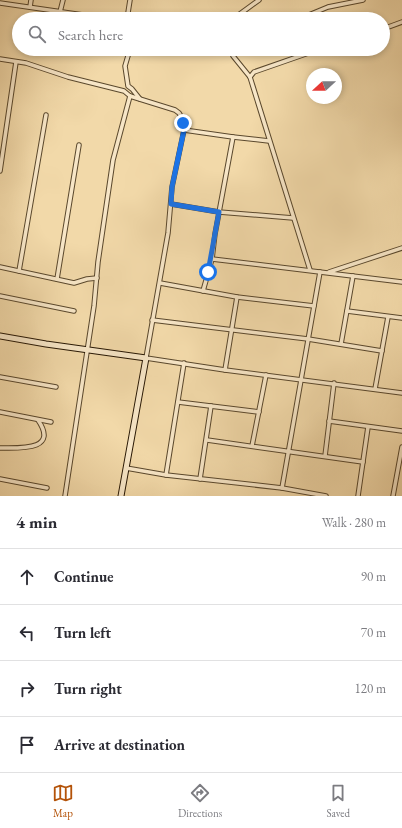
<!DOCTYPE html>
<html lang="en">
<head>
<meta charset="utf-8">
<style>
	:root { --surface:#fff; --page:#f2f2f3; --text:#2b2b33; --muted:#7c7c81; --line:#e1e1e2; --accent:#b45309 }
	body { margin:0; font-family:"EB Garamond",serif; background:var(--page); color:var(--text) }
	.compass { position:absolute; left:306px; top:68px; width:36px; height:36px; border-radius:50%; background:var(--surface); box-shadow:0 2px 6px #0003; rotate:249deg }
	.stop { position:absolute; width:12px; height:12px; margin:-9px; border:3px solid #1a73e8; border-radius:50%; background:#fff }
	.stop.end { background:#1a73e8; border-color:#fff; box-shadow:0 1px 4px #0008 }
	.list { margin:0; padding:0; list-style:none }
	h2 { display:flex; justify-content:space-between; align-items:center; height:52px; margin:0; padding:0 16px; font-size:17px }
	h2 small { font-size:13px; font-weight:400; color:var(--muted) }
	.list li { display:grid; grid-template-columns:26px 1fr auto; gap:12px; align-items:center; box-sizing:border-box; height:56px; padding:0 16px; border-top:1px solid var(--line) }
	.list b { display:block; font-size:15px; white-space:nowrap }
	.list em { font-size:13px; font-style:normal; color:var(--muted) }
	.icon { flex:none; width:22px; height:22px; fill:none; stroke:currentColor; stroke-width:2; stroke-linecap:round; stroke-linejoin:round }
	.map { position:relative; flex:none; width:402px; height:496px; overflow:hidden }
	.search { position:absolute; background:var(--surface); box-shadow:0 2px 6px #0003; left:12px; right:12px; top:12px; height:44px; display:flex; align-items:center; gap:10px; box-sizing:border-box; padding:0 14px; border-radius:22px; color:var(--muted); font-size:15px }
	.sheet { height:276px; background:var(--surface) }
	nav { display:flex; justify-content:space-around; align-items:center; box-sizing:border-box; height:56px; border-top:1px solid var(--line); background:var(--surface); font-size:11px; color:var(--muted) }
	nav a { display:grid; justify-items:center; gap:2px }
	nav .on { color:var(--accent) }
	.map>svg:first-child { display:block }
	.lines { fill:none; stroke-linecap:round; stroke-linejoin:round }
	.street-casing { stroke:#5a482d; stroke-width:5.5 }
	.secondary-casing { stroke:#271704; stroke-width:7 }
	.street { stroke:#f7e6c7; stroke-width:3.5 }
	.secondary { stroke:#f7e6c7; stroke-width:5 }
	.route { stroke:#1a73e8; stroke-width:5 }
</style>
</head>
<body>
<div class="map">
<svg width="402" height="496" viewBox="0 0 402 496">
	<rect width="100%" height="100%" fill="#f2d9a9"/>
	<filter id="stains"><feTurbulence type="fractalNoise" baseFrequency=".005" numOctaves="4"/><feColorMatrix values="0 0 0 0 .2 0 0 0 0 .09 0 0 0 0 .02 0 0 0 .5 -.17"/></filter>
	<radialGradient id="worn" r=".72"><stop offset=".6" stop-color="#630" stop-opacity="0"/><stop offset="1" stop-color="#630" stop-opacity=".3"/></radialGradient>
	<g class="lines">
		<g class="street-casing">
			<g id="street">
				<polyline points="0,3 111,19"/>
				<polyline points="30,7 31,0"/>
				<polyline points="60,12 63,0"/>
				<polyline points="127,19 130,0"/>
				<polyline points="233,19 259,0"/>
				<polyline points="299,19 328,7 363,0"/>
				<polyline points="383,29 402,22"/>
				<polyline points="130,49 125,66 128,86 132,89 140,99"/>
				<polyline points="238,49 233,56 250,77 310,270"/>
				<polyline points="0,59 26,63 68,77 124,91 130,96 175,110 179,113 182,118 184,130 172,187 168,233 146,358 225,370 402,393"/>
				<polyline points="250,77 254,72 320,49"/>
				<polyline points="184,130 233,137 215,234 212,259 203,291"/>
				<polyline points="233,137 269,141"/>
				<polyline points="0,171 16,62"/>
				<polyline points="171,204 219,212 293,218"/>
				<polyline points="212,259 402,282"/>
				<polyline points="0,267 74,283 87,279 97,278"/>
				<polyline points="19,271 46,115"/>
				<polyline points="329,272 402,248"/>
				<polyline points="57,279 79,145"/>
				<polyline points="160,283 237,297 314,306"/>
				<polyline points="0,296 74,311"/>
				<polyline points="347,311 402,318"/>
				<polyline points="152,320 308,339 382,351"/>
				<polyline points="341,344 353,276"/>
				<polyline points="225,370 237,297"/>
				<polyline points="0,377 56,387"/>
				<polyline points="375,389 388,317"/>
				<polyline points="178,402 259,412"/>
				<polyline points="0,412 51,422"/>
				<polyline points="329,421 402,431"/>
				<polyline points="207,440 363,462"/>
				<polyline points="252,446 266,375"/>
				<path d="M0,448C20,448 59,451 38,420"/>
				<polyline points="325,456 334,383"/>
				<polyline points="126,468 166,475 282,488 326,496"/>
				<polyline points="166,475 184,363"/>
				<polyline points="0,479 47,488"/>
				<polyline points="200,479 211,406"/>
				<polyline points="282,488 320,272"/>
				<polyline points="65,496 94,306 98,262 113,160 130,96"/>
				<polyline points="358,496 368,427"/>
				<polyline points="393,496 402,447"/>
			</g>
		</g>
		<g class="secondary-casing">
			<polyline id="secondary" points="0,336 46,344 146,358 121,496"/>
		</g>
		<use href="#street" class="street"/>
		<use href="#secondary" class="secondary"/>
	</g>
	<g class="lines">
		<polyline class="route" points="183,123 184,130 172,187 171,204 219,212 208,272"/>
	</g>
	<rect width="100%" height="100%" filter="url(#stains)"/>
	<rect width="100%" height="100%" fill="url(#worn)"/>
</svg>
<svg class="compass" viewBox="-18 -18 36 36"><path d="M0-13l5 13h-10z" fill="#e53935"/><path d="M0 13l5-13h-10z" fill="#7c7c81"/></svg>
<div class="stop" style="left:208px;top:272px"></div>
<div class="stop end" style="left:183px;top:123px"></div>
<div class="search"><svg class="icon" aria-label="search" viewBox="0 0 24 24"><circle cx="10" cy="10" r="6"/><path d="M15 15l6 6"/></svg>Search here</div>
</div>
<section class="sheet">
<h2>4 min<small>Walk · 280 m</small></h2>
<ul class="list">
<li><svg class="icon" aria-label="ahead" viewBox="0 0 24 24"><path d="M12 20V5M6 11l6-6 6 6"/></svg><div><b>Continue</b></div><em>90 m</em></li>
<li><svg class="icon" aria-label="left" viewBox="0 0 24 24"><path d="M17 20v-9H6M10 6l-5 5 5 5"/></svg><div><b>Turn left</b></div><em>70 m</em></li>
<li><svg class="icon" aria-label="right" viewBox="0 0 24 24"><path d="M7 20v-9h11M14 6l5 5-5 5"/></svg><div><b>Turn right</b></div><em>120 m</em></li>
<li><svg class="icon" aria-label="arrive" viewBox="0 0 24 24"><path d="M6 21V4h12l-3 4 3 4H6"/></svg><div><b>Arrive at destination</b></div></li>
</ul>
</section>
<nav>
<a class="on"><svg class="icon" aria-label="map" viewBox="0 0 24 24"><path d="M3 6l6-2 6 2 6-2v14l-6 2-6-2-6 2zM9 4v14M15 6v14"/></svg>Map</a>
<a><svg class="icon" aria-label="directions" viewBox="0 0 24 24"><path d="M12 3l9 9-9 9-9-9zM9 14v-3h6M13 9l2 2-2 2"/></svg>Directions</a>
<a><svg class="icon" aria-label="saved" viewBox="0 0 24 24"><path d="M7 4h10v16l-5-4-5 4z"/></svg>Saved</a>
</nav>
</body>
</html>
